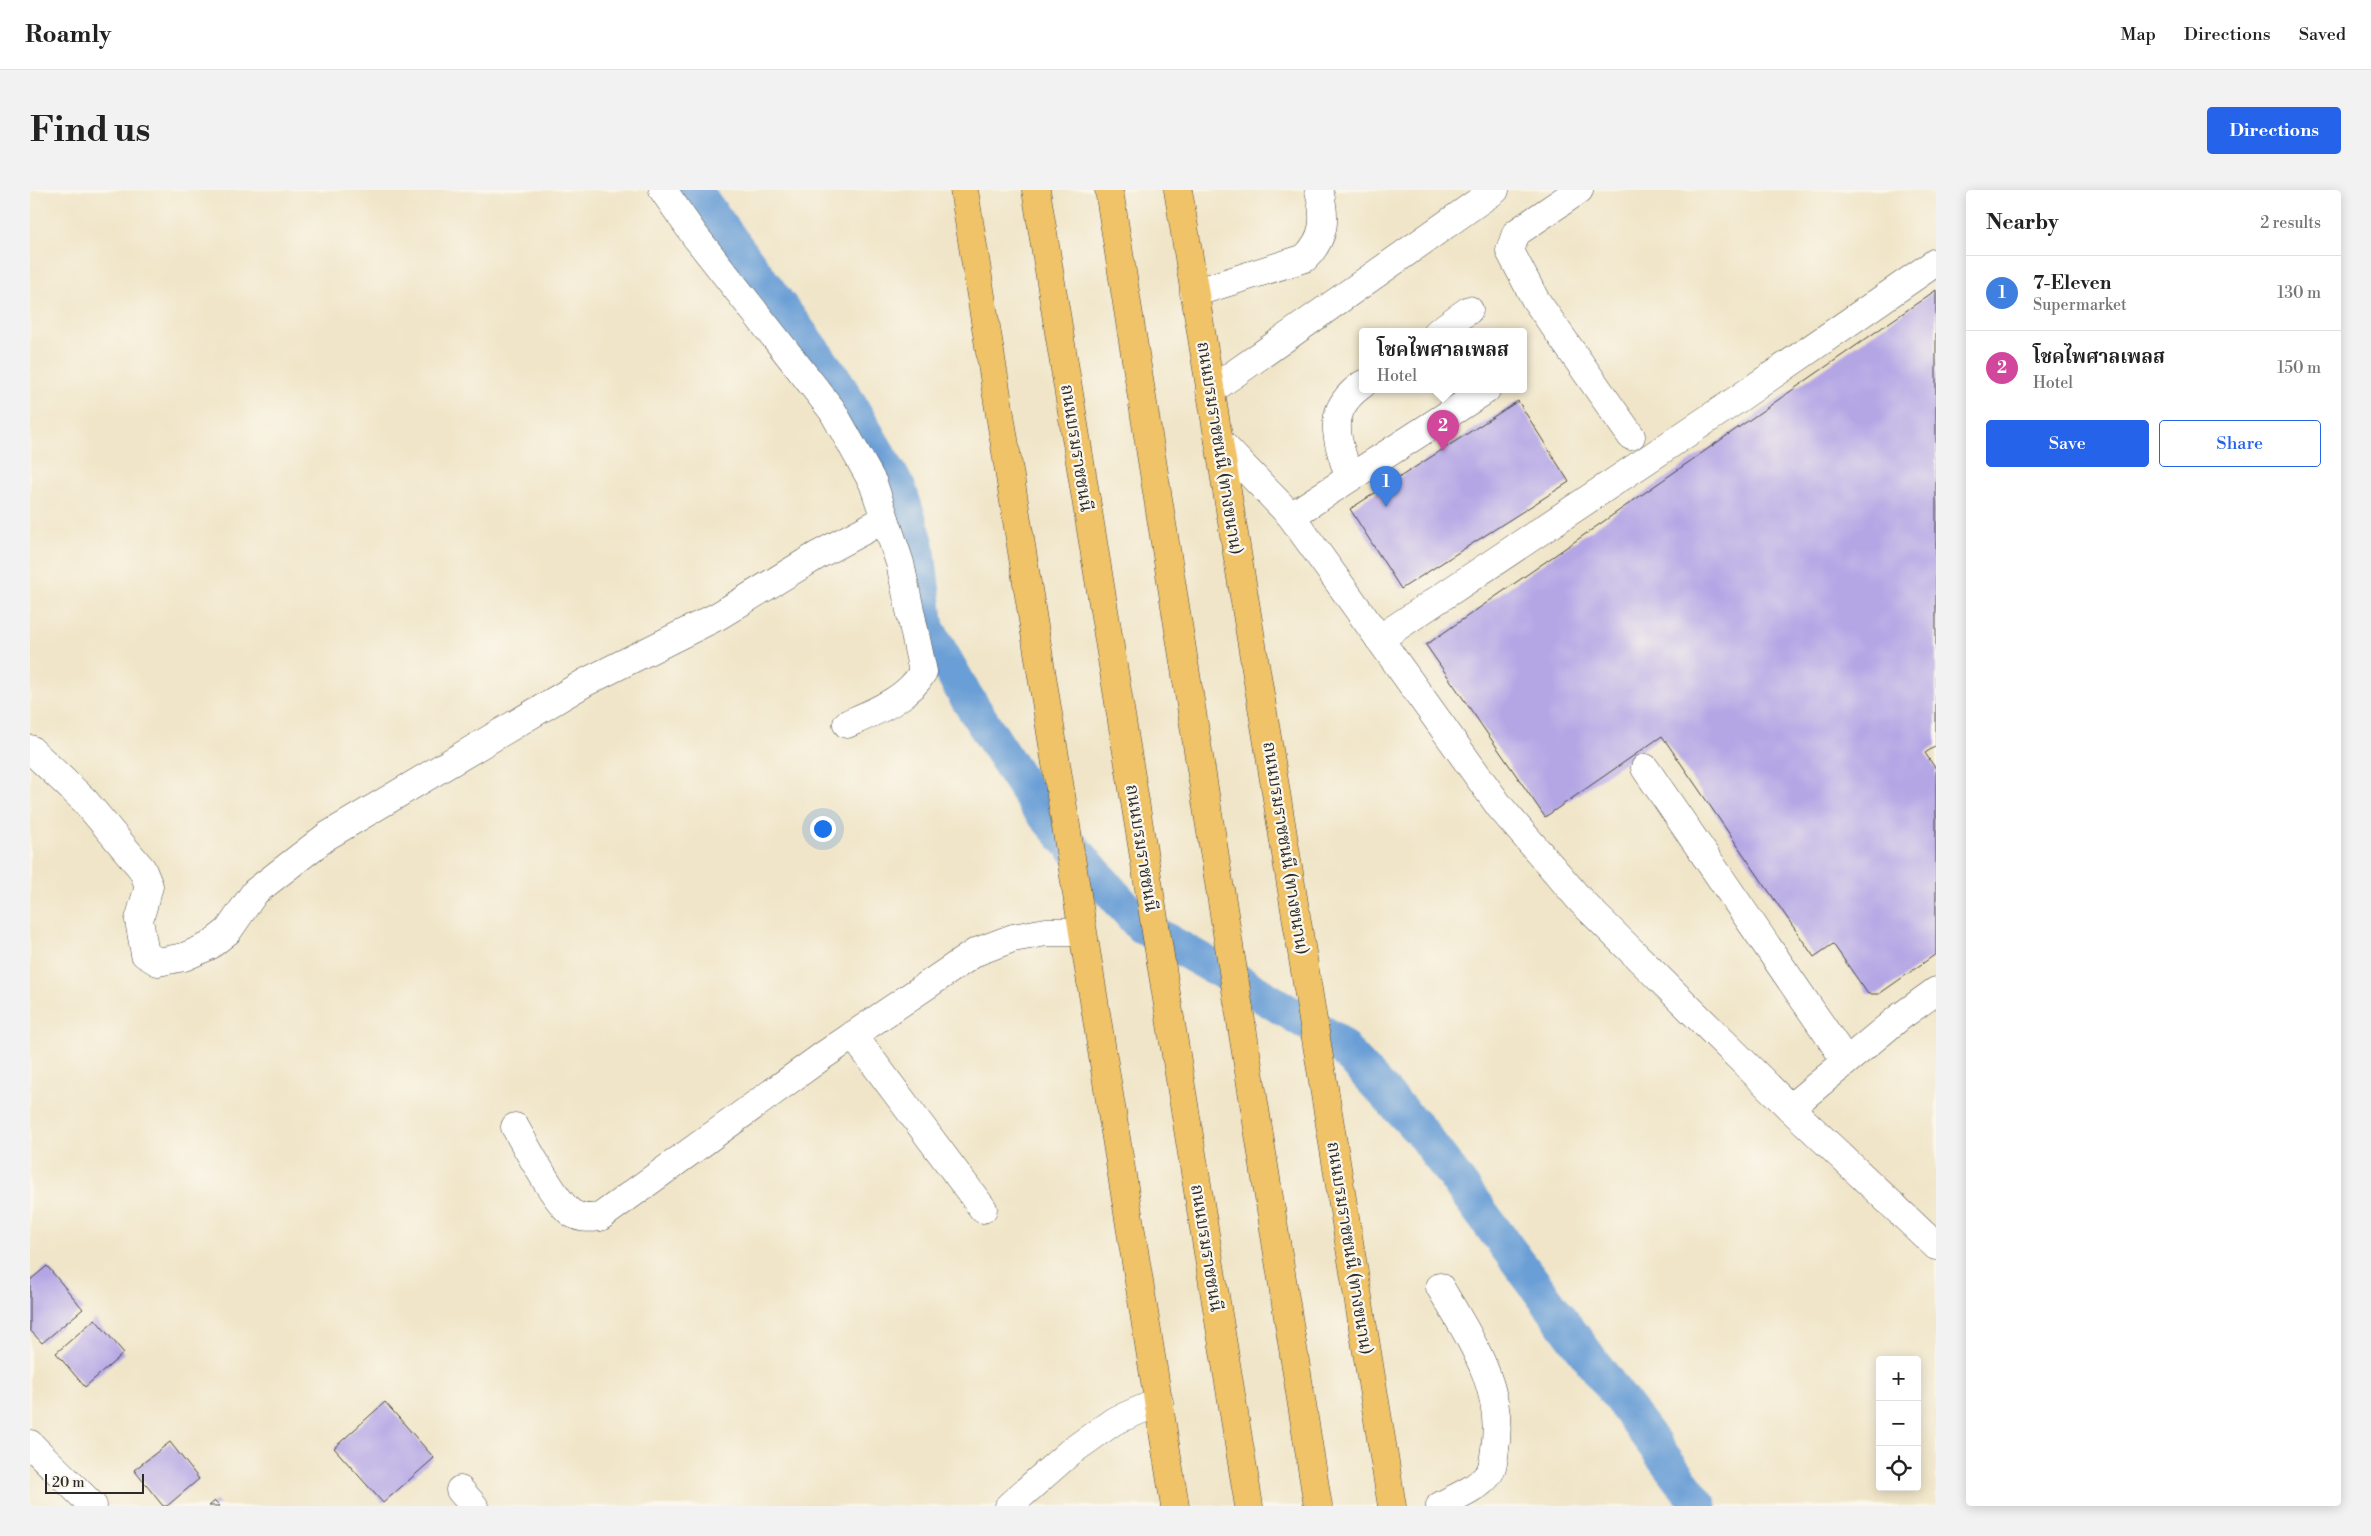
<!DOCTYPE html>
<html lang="en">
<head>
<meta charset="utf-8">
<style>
	:root { --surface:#fff; --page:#f2f2f2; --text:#222; --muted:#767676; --line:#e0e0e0; --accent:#2563eb }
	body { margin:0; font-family:"Libre Bodoni","Noto Serif Thai",serif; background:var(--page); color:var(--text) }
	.controls { position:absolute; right:15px; bottom:15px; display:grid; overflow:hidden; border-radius:5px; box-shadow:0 2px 12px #0003 }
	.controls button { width:45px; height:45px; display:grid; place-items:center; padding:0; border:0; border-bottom:1px solid var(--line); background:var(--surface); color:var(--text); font:25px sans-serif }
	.scale { position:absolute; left:15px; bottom:12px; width:99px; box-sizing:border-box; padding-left:5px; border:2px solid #2b2b2b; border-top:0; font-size:14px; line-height:18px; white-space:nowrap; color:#2b2b2b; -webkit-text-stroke:4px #fbf7ec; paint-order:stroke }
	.you { position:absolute; left:792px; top:638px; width:18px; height:18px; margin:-12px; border:4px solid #fff; border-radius:50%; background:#1a73e8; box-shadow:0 0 0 8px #1a73e833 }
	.badge { display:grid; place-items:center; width:32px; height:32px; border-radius:50%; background:var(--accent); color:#fff; font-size:16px; font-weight:700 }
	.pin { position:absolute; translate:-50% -41px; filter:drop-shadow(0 1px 2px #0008) }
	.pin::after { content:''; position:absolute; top:26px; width:18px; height:15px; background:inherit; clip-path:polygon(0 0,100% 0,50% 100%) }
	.popup { position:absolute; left:1329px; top:138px; width:168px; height:65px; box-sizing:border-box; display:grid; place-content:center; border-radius:5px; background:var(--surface); filter:drop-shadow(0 1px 4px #0005); font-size:16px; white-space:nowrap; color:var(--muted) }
	.popup b { font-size:19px; color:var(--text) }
	.popup::after { content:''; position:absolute; left:50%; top:100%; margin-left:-10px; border:10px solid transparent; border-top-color:var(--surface) }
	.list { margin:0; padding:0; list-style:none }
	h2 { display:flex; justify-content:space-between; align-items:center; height:65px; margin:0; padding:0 20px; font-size:21px }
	h2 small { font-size:16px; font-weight:400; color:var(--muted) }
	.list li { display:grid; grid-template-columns:32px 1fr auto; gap:15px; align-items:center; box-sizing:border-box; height:75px; padding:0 20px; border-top:1px solid var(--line) }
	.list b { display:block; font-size:19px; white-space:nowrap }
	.list p { margin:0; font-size:16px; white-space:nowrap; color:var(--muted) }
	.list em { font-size:16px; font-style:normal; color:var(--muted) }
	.actions { display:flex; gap:10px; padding:15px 20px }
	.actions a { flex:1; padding:11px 0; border:1px solid var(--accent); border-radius:5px; text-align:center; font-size:18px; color:var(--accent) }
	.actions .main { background:var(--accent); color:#fff }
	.icon { flex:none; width:28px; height:28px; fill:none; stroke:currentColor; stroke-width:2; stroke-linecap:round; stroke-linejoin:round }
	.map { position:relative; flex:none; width:1906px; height:1316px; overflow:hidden; border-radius:5px }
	header { display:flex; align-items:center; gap:30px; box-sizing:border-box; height:70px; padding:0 25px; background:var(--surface); border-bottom:1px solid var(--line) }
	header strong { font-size:24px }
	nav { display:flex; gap:28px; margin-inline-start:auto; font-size:18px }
	.intro { display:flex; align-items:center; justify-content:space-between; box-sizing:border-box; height:120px; padding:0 30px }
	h1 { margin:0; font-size:35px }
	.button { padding:12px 22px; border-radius:5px; background:var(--accent); color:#fff; font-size:18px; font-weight:700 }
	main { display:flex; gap:30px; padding:0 30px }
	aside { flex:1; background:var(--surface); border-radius:5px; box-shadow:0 2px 12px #0003 }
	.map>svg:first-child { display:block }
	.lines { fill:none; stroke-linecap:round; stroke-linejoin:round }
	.canal { stroke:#699ed6; stroke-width:35 }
	.building { fill:#b4a5e5 }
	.minor-casing { stroke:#494743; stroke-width:29 }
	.major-casing { stroke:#494743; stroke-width:29 }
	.highway-casing { stroke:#494743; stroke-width:29 }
	.minor { stroke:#fff; stroke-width:28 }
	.major { stroke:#f0c369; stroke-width:28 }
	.highway { stroke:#f0c369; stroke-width:28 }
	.labels { text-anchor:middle; stroke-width:4.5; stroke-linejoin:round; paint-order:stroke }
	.street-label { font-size:18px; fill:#2b2b2b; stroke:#fbf7ec }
</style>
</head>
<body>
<header>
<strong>Roamly</strong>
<nav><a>Map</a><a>Directions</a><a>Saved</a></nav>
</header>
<div class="intro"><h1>Find us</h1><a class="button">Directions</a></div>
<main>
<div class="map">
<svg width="1906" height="1316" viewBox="0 0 1906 1316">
	<rect width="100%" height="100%" fill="#fbf7ec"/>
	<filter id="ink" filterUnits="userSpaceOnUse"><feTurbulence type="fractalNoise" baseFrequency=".02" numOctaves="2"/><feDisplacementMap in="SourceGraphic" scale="10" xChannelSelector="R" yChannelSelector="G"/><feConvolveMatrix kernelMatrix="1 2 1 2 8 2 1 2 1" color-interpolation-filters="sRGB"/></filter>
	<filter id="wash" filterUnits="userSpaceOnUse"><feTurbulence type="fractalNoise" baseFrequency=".0096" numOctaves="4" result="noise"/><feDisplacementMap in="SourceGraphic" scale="20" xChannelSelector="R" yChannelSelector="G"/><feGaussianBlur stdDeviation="1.12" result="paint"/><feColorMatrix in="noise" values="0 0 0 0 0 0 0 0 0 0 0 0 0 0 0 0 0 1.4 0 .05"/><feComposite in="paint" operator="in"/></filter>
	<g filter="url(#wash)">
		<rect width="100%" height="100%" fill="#f0e5c8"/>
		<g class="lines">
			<polyline class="canal" points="664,0 807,193 869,299 887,354 897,438 935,505 1006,615 1111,736 1201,787 1305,850 1391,942 1670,1316"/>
		</g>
		<g id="blocks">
			<g class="building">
				<polygon points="1906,100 1906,556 1895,563 1906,579 1906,764 1849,804 1838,804 1803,754 1784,767 1632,546 1515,627 1396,455"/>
				<polygon points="1488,211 1539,292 1371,399 1320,319"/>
				<polygon points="17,1076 53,1119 12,1153 0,1140 0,1090"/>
				<polygon points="65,1129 94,1163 55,1197 26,1163"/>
				<polygon points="355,1212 404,1268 353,1313 304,1258"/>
				<polygon points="140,1252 169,1289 137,1316 133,1316 104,1280"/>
				<polygon points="185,1311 190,1316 179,1316"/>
			</g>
		</g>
	</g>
	<g filter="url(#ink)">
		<use href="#blocks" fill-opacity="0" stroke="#494743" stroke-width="1"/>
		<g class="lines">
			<g class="minor-casing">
				<g id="minor">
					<path d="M633,0L665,46L802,220L843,293L870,373L893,482C878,509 844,522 817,534"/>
					<polyline points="1549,0 1486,43 1480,61 1505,109 1601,246"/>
					<path d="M1164,103L1275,68C1296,47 1296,28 1289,0"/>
					<polyline points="1408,142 1439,120"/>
					<polyline points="1180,201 1465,0"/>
					<polyline points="1189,251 1261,326 1470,617 1551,711 1760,918 1906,1056"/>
					<path d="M1319,288C1308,249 1293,222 1333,194"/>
					<polyline points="1261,326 1456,200"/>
					<polyline points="1349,449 1705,211 1906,72"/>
					<polyline points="0,559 55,611 112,679 119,696 109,730 115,764 128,772 154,767 179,756 198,741 225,702 297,646 556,492 688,426 788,365 855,329"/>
					<polyline points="1615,578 1816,871"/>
					<polyline points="823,845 953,1019"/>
					<polyline points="1760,918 1870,827 1906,801"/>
					<path d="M485,937C496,956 527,1015 543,1024C552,1029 561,1028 570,1027L794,865L946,762L983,748L1016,742H1052"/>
					<path d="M1410,1097C1439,1147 1475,1198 1465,1259C1464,1267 1463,1279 1458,1285C1447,1299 1426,1307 1410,1316"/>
					<polyline points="0,1254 63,1316"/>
					<polyline points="430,1300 444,1316"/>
					<polyline points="979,1316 1039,1263 1084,1231 1129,1212"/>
				</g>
			</g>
			<g class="major-casing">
				<g id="major">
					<polyline points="934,0 1145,1316"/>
					<polyline points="1148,0 1362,1316"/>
				</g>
			</g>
			<g class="highway-casing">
				<g id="highway">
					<polyline points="1006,0 1219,1316"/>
					<polyline points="1079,0 1288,1316"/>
				</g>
			</g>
			<use href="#minor" class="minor"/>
			<use href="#major" class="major"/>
			<use href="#highway" class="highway"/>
		</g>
	</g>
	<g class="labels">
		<g class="street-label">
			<text transform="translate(1047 258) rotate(81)" y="6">ถนนบรมราชชนนี</text>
			<text transform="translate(1190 258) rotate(81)" y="6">ถนนบรมราชชนนี (ทางขนาน)</text>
			<text transform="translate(1112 658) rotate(81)" y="6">ถนนบรมราชชนนี</text>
			<text transform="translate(1256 658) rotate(81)" y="6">ถนนบรมราชชนนี (ทางขนาน)</text>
			<text transform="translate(1177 1058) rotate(81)" y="6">ถนนบรมราชชนนี</text>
			<text transform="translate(1320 1058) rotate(81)" y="6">ถนนบรมราชชนนี (ทางขนาน)</text>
		</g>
	</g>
</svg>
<div class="controls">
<button>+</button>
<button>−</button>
<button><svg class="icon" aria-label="locate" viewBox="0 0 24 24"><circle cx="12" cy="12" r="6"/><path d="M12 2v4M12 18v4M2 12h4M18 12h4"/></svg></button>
</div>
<div class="scale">20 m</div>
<div class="you"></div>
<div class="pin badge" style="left:1356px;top:317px;background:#3f7fe0">1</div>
<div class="pin badge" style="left:1413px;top:261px;background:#d1479c">2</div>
<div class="popup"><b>โชคไพศาลเพลส</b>Hotel</div>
</div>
<aside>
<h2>Nearby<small>2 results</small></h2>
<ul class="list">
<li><span class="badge" style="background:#3f7fe0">1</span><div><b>7-Eleven</b><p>Supermarket</p></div><em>130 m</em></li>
<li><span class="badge" style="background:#d1479c">2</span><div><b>โชคไพศาลเพลส</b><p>Hotel</p></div><em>150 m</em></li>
</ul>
<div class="actions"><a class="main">Save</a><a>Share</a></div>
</aside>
</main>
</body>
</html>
